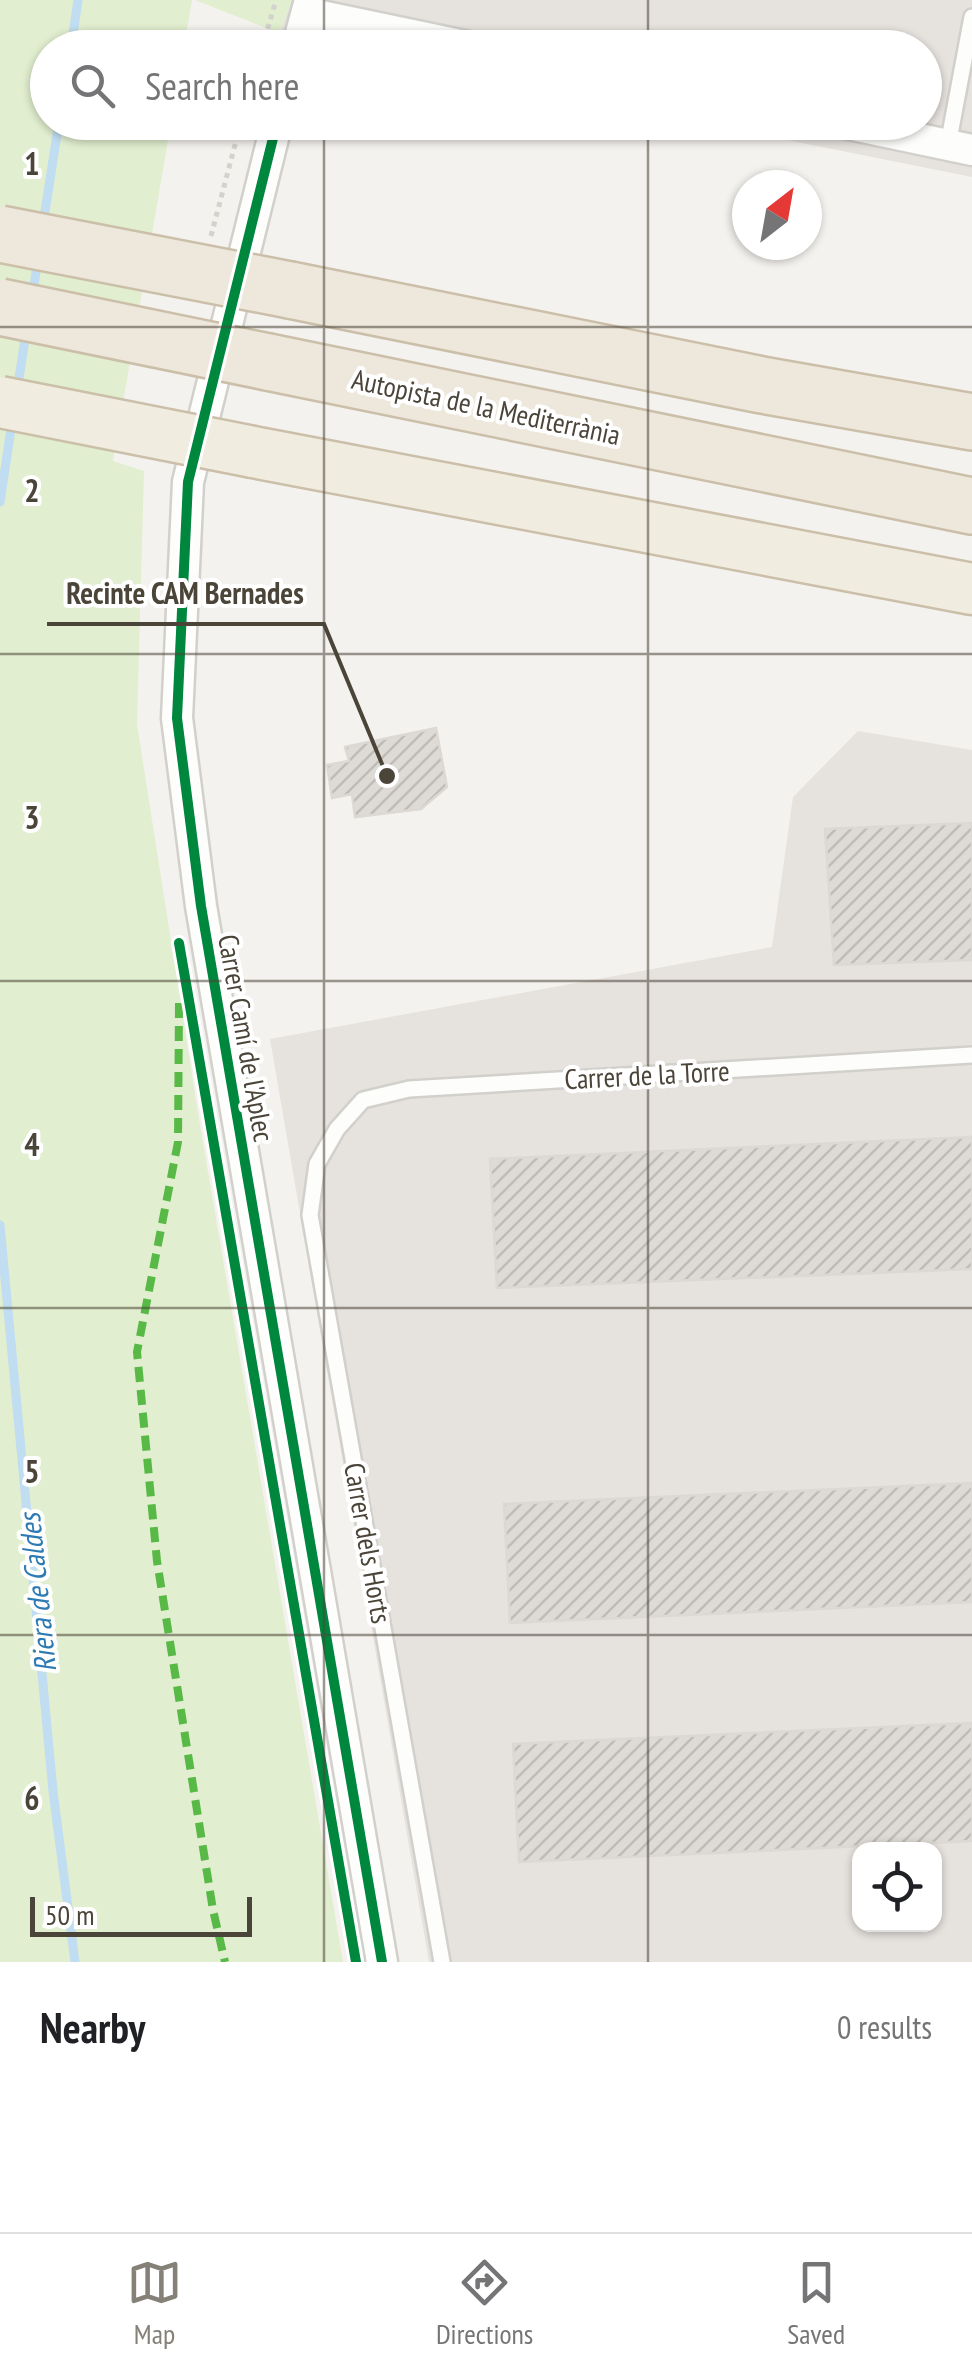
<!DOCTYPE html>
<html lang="en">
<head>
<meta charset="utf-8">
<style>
	:root { --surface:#fff; --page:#f2f2f2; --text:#202124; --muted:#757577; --line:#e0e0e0; --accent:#868178 }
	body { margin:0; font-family:"PT Sans Narrow",sans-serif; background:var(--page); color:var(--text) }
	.controls { position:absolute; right:30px; bottom:30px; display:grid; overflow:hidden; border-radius:20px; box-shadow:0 2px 8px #0004 }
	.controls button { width:90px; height:90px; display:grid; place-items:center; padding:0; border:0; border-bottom:2px solid var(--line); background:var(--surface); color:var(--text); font:50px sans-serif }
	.compass { position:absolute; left:732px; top:170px; width:90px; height:90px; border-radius:50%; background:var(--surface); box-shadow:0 2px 8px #0004; rotate:31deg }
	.scale { position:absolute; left:30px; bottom:25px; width:222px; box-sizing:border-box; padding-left:10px; border:5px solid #4b4439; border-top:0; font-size:28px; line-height:35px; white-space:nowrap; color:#4b4439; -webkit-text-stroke:8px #fff; paint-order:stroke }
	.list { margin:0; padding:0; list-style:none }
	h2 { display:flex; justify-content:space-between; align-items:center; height:130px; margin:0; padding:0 40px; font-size:42px }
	h2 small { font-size:32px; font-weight:400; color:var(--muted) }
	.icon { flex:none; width:55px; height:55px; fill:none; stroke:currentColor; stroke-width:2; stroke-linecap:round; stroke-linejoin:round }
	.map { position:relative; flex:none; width:972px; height:1962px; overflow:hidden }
	.search { position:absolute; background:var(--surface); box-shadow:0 2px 8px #0004; left:30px; right:30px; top:30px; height:110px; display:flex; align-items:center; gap:25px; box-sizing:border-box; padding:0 35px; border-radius:55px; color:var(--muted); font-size:38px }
	.sheet { height:270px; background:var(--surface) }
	nav { display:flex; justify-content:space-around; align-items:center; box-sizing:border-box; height:140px; border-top:2px solid var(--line); background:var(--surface); font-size:28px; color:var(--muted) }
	nav a { display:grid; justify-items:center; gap:5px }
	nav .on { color:var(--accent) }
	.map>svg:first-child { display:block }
	.industrial { fill:#e6e2de; fill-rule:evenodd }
	.green { fill:#e1eecf }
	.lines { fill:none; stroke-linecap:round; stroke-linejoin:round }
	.stream { stroke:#c0ddf1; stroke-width:9 }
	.building { fill:url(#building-hatch); stroke:#dcd9d4; stroke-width:2.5 }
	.service-casing { stroke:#d2d0cb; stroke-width:20 }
	.minor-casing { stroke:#d2d0cb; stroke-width:35 }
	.trunk-casing { stroke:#ccbfa9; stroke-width:55 }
	.motorway-casing { stroke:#ccbfa9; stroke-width:60 }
	.path { stroke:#d3d2cc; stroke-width:5; stroke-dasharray:5 5; stroke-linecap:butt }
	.service { stroke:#fdfdfc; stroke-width:15 }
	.minor { stroke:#fdfdfc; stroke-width:30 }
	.trunk { stroke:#f0ece0; stroke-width:50 }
	.motorway { stroke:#ede8db; stroke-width:55 }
	.trunk-bridge-casing { stroke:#ccbfa9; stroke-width:55; stroke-linecap:butt }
	.motorway-bridge-casing { stroke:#ccbfa9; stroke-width:60; stroke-linecap:butt }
	.trunk-bridge { stroke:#f0ece0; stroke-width:50 }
	.motorway-bridge { stroke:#ede8db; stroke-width:55 }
	.quiet { stroke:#58b947; stroke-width:8; stroke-dasharray:15 8; stroke-linecap:butt }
	.cycleway-casing { stroke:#fff; stroke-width:16 }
	.cycleway { stroke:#00873e; stroke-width:10 }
	.grid { fill:none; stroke:#4b4439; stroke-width:2.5; stroke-opacity:0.55 }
	.labels { text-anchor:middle; stroke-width:8; stroke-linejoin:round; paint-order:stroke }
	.street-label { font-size:28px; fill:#4b4439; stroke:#fff }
	.water-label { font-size:30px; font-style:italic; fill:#2e7ab2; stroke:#fff }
	.grid-label { font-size:32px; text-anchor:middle; font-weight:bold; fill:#4b4439; stroke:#fff; stroke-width:8; stroke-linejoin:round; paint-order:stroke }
	.leader { fill:none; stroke:#4b4439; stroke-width:4 }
	.callout-dot { fill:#4b4439; stroke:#fff; stroke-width:4 }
	.callout-label { font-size:30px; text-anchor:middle; font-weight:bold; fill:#4b4439; stroke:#fff; stroke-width:8; stroke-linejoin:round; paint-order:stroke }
</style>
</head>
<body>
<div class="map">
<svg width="972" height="1962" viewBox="0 0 972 1962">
	<defs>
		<pattern id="building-hatch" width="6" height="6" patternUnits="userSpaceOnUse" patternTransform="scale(2.5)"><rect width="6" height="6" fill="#dedbd6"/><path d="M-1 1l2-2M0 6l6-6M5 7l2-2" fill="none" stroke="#c0bdb8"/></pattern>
	</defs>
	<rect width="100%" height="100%" fill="#f4f2ee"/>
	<g class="industrial">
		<polygon points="292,0 972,0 972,177 702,123 924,122 924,48 342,48 279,33"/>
		<path d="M858,731L972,750V1962H429L270,1039L772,947L793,797ZM860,1850H934V1924H860Z"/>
	</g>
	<g class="green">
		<polygon points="0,0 192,0 184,47 48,48 48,122 171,123 113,461 144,471 137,724 198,1113 343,1962 0,1962"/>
		<polygon points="195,0 292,0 279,33"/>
	</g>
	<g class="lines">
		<g class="stream">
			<polyline points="71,48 78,0"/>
			<polyline points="43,224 59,122"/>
			<polyline points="32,298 38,259"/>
			<polyline points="17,391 26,333"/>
			<polyline points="0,502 12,422"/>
			<polyline points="0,1225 53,1791 75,1962"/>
		</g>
	</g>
	<g class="building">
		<polygon points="436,728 447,787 421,809 355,817 352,794 332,798 327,765 349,761 345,747"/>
		<polygon points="972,823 972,960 834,965 825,829"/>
		<polygon points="972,1137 972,1269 497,1288 490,1159"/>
		<polygon points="972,1483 972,1602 510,1623 504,1504"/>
		<polygon points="972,1723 972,1841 519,1862 513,1744"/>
	</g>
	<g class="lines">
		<g class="service-casing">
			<g id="service">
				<polyline points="948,145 972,17"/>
				<polyline points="442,1962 310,1215 317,1164 337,1129 363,1100 409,1089 972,1055"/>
			</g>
		</g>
		<g class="minor-casing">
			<g id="minor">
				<polyline points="307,13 474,48"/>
				<polyline points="297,48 310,0"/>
				<polyline points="277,122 188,482 177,718 201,906 382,1962"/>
				<polyline points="839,122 972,150"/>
			</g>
		</g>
		<g class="trunk-casing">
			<polyline id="trunk" points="253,452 972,589"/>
		</g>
		<g class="motorway-casing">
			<g id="motorway">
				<polyline points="290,290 762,385 972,422"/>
				<polyline points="268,362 972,506"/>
			</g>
		</g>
		<g class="path">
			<polyline points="262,48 276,0"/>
			<polyline points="211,236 241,122"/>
		</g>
		<use href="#service" class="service"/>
		<use href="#minor" class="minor"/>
		<use href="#trunk" class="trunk"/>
		<use href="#motorway" class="motorway"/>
		<g class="trunk-bridge-casing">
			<polyline id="trunk-bridge" points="0,402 253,452"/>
		</g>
		<g class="motorway-bridge-casing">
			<g id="motorway-bridge">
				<polyline points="0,234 290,290"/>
				<polyline points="0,307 268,362"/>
			</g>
		</g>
		<use href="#trunk-bridge" class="trunk-bridge"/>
		<use href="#motorway-bridge" class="motorway-bridge"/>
		<polyline class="quiet" points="179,1003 178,1142 137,1352 157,1561 213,1910 225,1962"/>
		<g class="cycleway-casing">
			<g id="cycleway">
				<polyline points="277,122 188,482 177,718 201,906 382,1962"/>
				<polyline points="179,943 356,1962"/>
			</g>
		</g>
		<use href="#cycleway" class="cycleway"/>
	</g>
	<path class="grid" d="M324,0V48M648,0V48M324,122V1962M648,122V1962M0,327H972M0,654H972M0,981H972M0,1308H972M0,1635H972"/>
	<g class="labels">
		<g class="street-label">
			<text transform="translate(486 407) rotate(12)" y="10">Autopista de la Mediterrània</text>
			<text transform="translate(246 1038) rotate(80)" y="10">Carrer Camí de l'Aplec</text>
			<text transform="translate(647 1075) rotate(-3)" y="10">Carrer de la Torre</text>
			<text transform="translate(368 1543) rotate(80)" y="10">Carrer dels Horts</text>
		</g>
		<g class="water-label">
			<text transform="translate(38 1593) rotate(-96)" y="10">Riera de Caldes</text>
		</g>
	</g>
	<g class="grid-label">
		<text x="32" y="175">1</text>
		<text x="32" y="502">2</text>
		<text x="32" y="829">3</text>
		<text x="32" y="1156">4</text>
		<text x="32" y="1483">5</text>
		<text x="32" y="1810">6</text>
	</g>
	<path class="leader" d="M387 776L324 624H47"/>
	<circle class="callout-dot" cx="387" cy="776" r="10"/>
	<g class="callout-label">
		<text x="185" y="604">Recinte CAM Bernades</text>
	</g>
</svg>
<div class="controls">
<button><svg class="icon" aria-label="locate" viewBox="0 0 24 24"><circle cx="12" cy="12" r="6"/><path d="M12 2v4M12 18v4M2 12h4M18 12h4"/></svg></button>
</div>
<svg class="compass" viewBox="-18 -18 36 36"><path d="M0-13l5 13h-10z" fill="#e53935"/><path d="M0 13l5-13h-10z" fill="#757577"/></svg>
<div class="scale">50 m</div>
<div class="search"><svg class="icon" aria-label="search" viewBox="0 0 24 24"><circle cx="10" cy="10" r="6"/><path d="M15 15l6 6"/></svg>Search here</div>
</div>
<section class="sheet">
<h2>Nearby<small>0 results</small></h2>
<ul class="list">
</ul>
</section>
<nav>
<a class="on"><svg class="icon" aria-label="map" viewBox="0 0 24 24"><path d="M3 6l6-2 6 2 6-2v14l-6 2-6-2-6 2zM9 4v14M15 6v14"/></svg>Map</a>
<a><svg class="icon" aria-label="directions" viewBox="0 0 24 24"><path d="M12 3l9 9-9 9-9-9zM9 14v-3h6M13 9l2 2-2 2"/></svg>Directions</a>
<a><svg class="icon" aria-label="saved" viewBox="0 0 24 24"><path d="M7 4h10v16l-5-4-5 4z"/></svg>Saved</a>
</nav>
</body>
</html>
